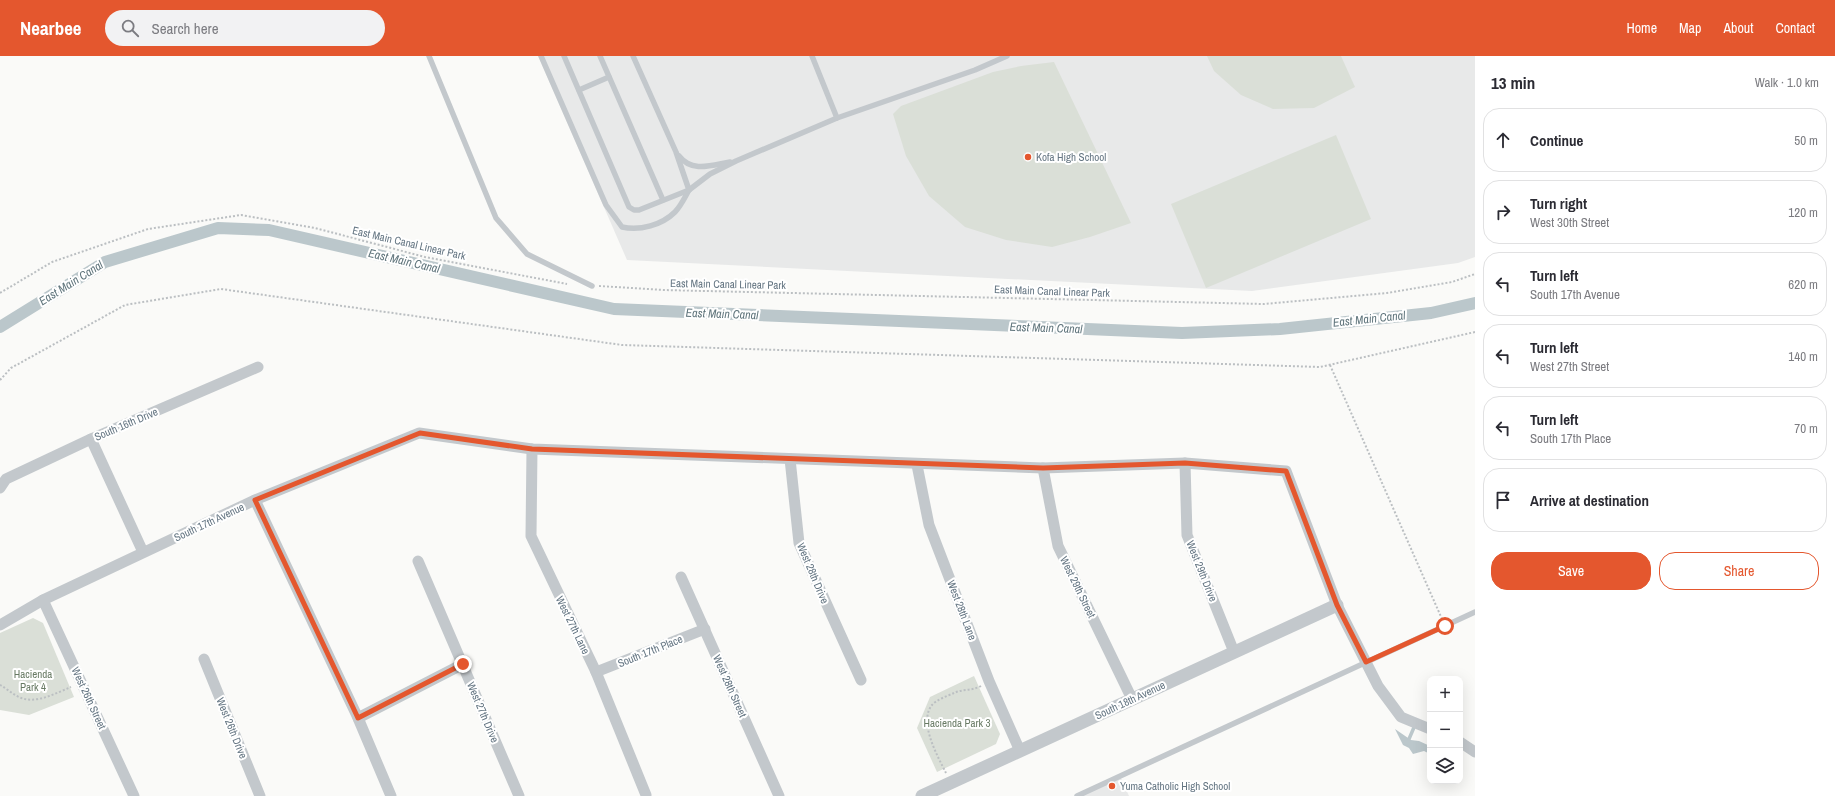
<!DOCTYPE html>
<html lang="en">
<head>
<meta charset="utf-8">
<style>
	:root { --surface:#fff; --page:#f2f2f3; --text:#2b2b33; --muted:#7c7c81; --line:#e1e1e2; --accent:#e4572e }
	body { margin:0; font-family:"Archivo Narrow",sans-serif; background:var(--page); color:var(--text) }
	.controls { position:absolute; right:12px; bottom:12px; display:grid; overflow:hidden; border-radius:8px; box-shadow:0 4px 16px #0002 }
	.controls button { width:36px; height:36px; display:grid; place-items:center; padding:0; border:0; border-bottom:1px solid var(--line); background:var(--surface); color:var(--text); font:20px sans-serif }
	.stop { position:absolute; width:12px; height:12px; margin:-9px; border:3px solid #e4572e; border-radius:50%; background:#fff }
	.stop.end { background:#e4572e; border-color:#fff; box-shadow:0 1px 4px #0008 }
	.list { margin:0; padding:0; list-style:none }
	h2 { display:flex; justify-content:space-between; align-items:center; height:52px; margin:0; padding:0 16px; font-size:17px }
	h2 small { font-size:13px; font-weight:400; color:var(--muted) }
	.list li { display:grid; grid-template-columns:26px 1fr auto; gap:12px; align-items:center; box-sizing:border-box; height:64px; margin:0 8px 8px; padding:0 8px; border:1px solid var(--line); border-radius:16px }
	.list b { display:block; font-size:15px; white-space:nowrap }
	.list p { margin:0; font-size:13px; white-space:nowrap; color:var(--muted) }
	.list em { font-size:13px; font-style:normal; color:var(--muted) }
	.actions { display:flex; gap:8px; padding:12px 16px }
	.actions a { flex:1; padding:9px 0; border:1px solid var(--accent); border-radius:16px; text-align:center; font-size:14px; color:var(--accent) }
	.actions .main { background:var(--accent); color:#fff }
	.icon { flex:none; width:22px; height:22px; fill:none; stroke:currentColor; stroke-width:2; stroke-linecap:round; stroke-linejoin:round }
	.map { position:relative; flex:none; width:1475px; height:740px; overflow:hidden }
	header { display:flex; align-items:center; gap:24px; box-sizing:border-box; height:56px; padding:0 20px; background:var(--accent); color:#fff }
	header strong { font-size:19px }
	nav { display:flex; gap:22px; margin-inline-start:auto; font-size:14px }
	.search { width:280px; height:36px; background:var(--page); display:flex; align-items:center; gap:10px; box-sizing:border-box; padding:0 14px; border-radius:22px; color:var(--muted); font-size:15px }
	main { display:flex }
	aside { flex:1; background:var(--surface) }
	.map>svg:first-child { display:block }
	.built { fill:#e8e9e9 }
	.green { fill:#dadfd7 }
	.water { fill:#bbc7cb }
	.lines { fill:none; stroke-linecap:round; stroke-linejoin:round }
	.stream { stroke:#bbc7cb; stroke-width:3.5 }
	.canal { stroke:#bbc7cb; stroke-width:12 }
	.path { stroke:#bbbfc2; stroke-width:2; stroke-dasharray:2 2; stroke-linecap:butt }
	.service { stroke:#c3c8cc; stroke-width:5.5 }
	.minor { stroke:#c3c8cc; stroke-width:11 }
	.tertiary { stroke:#c3c8cc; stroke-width:13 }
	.route { stroke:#e4572e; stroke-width:5 }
	.poi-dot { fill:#e4572e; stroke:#fff; stroke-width:1.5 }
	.labels { text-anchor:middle; stroke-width:4; stroke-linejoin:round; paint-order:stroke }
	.poi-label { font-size:11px; fill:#657683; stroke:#fff; text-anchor:start }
	.street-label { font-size:11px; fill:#657683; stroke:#fff }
	.park-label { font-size:11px; fill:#687a64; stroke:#fff }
	.water-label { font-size:12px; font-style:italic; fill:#60757c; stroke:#fff }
</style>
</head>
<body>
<header>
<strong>Nearbee</strong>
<div class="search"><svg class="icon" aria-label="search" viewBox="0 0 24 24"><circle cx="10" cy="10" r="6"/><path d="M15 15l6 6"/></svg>Search here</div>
<nav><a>Home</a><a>Map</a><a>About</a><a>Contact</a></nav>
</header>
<main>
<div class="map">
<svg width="1475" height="740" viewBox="0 0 1475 740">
	<rect width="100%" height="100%" fill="#fafaf8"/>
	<g class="built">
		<polygon points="538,0 1475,0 1475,201 1458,207 1252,235 627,204"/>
		<polygon points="1120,720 1129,740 1077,740"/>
	</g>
	<g class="green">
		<polygon points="1207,0 1341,0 1355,31 1314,52 1273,53 1241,39 1214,15"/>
		<polygon points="1054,6 1131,167 1090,181 1052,191 1006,184 965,171 929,140 906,100 893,58 901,50 993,16 1021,10"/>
		<polygon points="1336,79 1371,163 1206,232 1171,148"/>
		<polygon points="33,562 43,567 74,641 29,659 0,654 0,577"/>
		<polygon points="974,620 1000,678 996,688 937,716 917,672 930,641"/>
	</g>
	<polygon class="water" points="1395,673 1411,684 1419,685 1430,690 1430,698 1424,695 1413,698 1409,692 1403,689"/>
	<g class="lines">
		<polyline class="stream" points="1409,683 1415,669"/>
		<polyline class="canal" points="0,271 105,206 218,172 269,174 614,253 1182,277 1280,273 1431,257 1475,247"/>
		<g class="path">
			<polyline points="599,230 663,234 1264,248 1387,237 1452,226 1475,218"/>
			<polyline points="0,237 52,206 148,173 241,159 315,172 425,201 567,228"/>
			<polyline points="1330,309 1442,563"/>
			<polyline points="0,324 11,312 125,249 221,233 622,289 1320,311 1475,276"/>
			<path d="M0,629C6,632 12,638 19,641C35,649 56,637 71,631"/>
			<path d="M946,717C938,701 918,666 932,649C936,644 947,640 954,637C962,633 972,635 981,630"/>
		</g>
		<g class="service">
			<polyline points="429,0 496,162 527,198 592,230"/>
			<path d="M541,0L606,149L622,171C640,175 662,169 675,156C681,150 685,141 689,134"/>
			<polyline points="564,0 629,151 634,154 639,154 689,134 710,118 736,105 837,62 975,14 1007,0"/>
			<polyline points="600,0 663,144"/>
			<polyline points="633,0 676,96 689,134"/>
			<polyline points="812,0 837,62"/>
			<polyline points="579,34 609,21"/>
			<path d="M679,100C692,117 712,109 730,106"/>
			<polyline points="1077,740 1475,556"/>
		</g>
		<g class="minor">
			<polyline points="91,383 143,496"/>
			<polyline points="532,393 531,480 596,616 646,739"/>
			<polyline points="790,403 799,487 861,624"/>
			<polyline points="1185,407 1187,479 1234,596"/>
			<polyline points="917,409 929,469 989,625 1020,695"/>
			<polyline points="1043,412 1058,490 1132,643"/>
			<polyline points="0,432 6,423 91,383 258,311"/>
			<polyline points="255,444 358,662 391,740"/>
			<polyline points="418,505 519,740"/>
			<polyline points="681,521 779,740"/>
			<polyline points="43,544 134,740"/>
			<polyline points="0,569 43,544 255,444 419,377 532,393 1043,412 1185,407 1286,415 1337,549 1378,630 1401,661 1430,673"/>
			<polyline points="204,603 260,740"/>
			<polyline points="596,616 705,573"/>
			<polyline points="358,662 463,608"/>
			<polyline points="1460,686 1475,696"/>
		</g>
		<polyline class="tertiary" points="922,740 1337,549"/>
	</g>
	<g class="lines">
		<polyline class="route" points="463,608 358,662 255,444 420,377 532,393 1043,412 1185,407 1286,415 1337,549 1366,606 1445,570"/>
	</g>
	<g class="poi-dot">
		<circle cx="1028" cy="101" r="4"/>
		<circle cx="1112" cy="730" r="4"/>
	</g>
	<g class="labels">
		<g class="poi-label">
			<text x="1036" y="105">Kofa High School</text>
			<text x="1120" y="734">Yuma Catholic High School</text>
		</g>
		<g class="street-label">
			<text transform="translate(409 187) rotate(13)" y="4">East Main Canal Linear Park</text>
			<text transform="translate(728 228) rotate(1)" y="4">East Main Canal Linear Park</text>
			<text transform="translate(1052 235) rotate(2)" y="4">East Main Canal Linear Park</text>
			<text transform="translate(126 368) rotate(-23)" y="4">South 16th Drive</text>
			<text transform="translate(209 466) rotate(-25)" y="4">South 17th Avenue</text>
			<text transform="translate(1202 515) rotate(68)" y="4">West 29th Drive</text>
			<text transform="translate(813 517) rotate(67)" y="4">West 28th Drive</text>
			<text transform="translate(1078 531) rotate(64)" y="4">West 29th Street</text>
			<text transform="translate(962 554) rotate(69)" y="4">West 28th Lane</text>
			<text transform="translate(573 569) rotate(64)" y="4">West 27th Lane</text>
			<text transform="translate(650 595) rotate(-22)" y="4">South 17th Place</text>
			<text transform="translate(730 630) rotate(66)" y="4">West 28th Street</text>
			<text transform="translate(89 642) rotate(65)" y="4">West 26th Street</text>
			<text transform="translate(1130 644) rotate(-25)" y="4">South 18th Avenue</text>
			<text transform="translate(483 656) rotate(67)" y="4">West 27th Drive</text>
			<text transform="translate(232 672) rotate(68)" y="4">West 26th Drive</text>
		</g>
		<g class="park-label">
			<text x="33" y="622">Hacienda<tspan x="33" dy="13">Park 4</tspan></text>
			<text x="957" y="671">Hacienda Park 3</text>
		</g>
		<g class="water-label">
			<text transform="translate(404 205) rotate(13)" y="4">East Main Canal</text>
			<text transform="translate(71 227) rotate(-32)" y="4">East Main Canal</text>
			<text transform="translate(722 258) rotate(2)" y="4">East Main Canal</text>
			<text transform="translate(1369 263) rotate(-6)" y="4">East Main Canal</text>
			<text transform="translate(1046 272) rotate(2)" y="4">East Main Canal</text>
		</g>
	</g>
</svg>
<div class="controls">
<button>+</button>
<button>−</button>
<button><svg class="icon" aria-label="layers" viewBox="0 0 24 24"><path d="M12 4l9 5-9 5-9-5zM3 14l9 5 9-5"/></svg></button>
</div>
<div class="stop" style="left:1445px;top:570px"></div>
<div class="stop end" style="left:463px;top:608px"></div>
</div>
<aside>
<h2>13 min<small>Walk · 1.0 km</small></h2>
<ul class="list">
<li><svg class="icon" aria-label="ahead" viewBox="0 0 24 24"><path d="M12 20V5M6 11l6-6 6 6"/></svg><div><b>Continue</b></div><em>50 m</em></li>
<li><svg class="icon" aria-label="right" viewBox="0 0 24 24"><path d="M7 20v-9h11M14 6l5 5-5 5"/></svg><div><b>Turn right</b><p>West 30th Street</p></div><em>120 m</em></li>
<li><svg class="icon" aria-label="left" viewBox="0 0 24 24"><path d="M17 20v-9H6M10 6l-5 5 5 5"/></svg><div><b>Turn left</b><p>South 17th Avenue</p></div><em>620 m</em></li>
<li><svg class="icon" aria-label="left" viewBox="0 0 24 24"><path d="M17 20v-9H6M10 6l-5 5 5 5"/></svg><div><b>Turn left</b><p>West 27th Street</p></div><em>140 m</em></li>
<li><svg class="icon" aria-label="left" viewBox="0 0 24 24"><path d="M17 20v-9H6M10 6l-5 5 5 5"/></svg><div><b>Turn left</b><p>South 17th Place</p></div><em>70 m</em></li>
<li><svg class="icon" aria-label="arrive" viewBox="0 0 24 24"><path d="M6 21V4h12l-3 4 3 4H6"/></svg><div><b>Arrive at destination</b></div></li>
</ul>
<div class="actions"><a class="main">Save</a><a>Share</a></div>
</aside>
</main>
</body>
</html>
